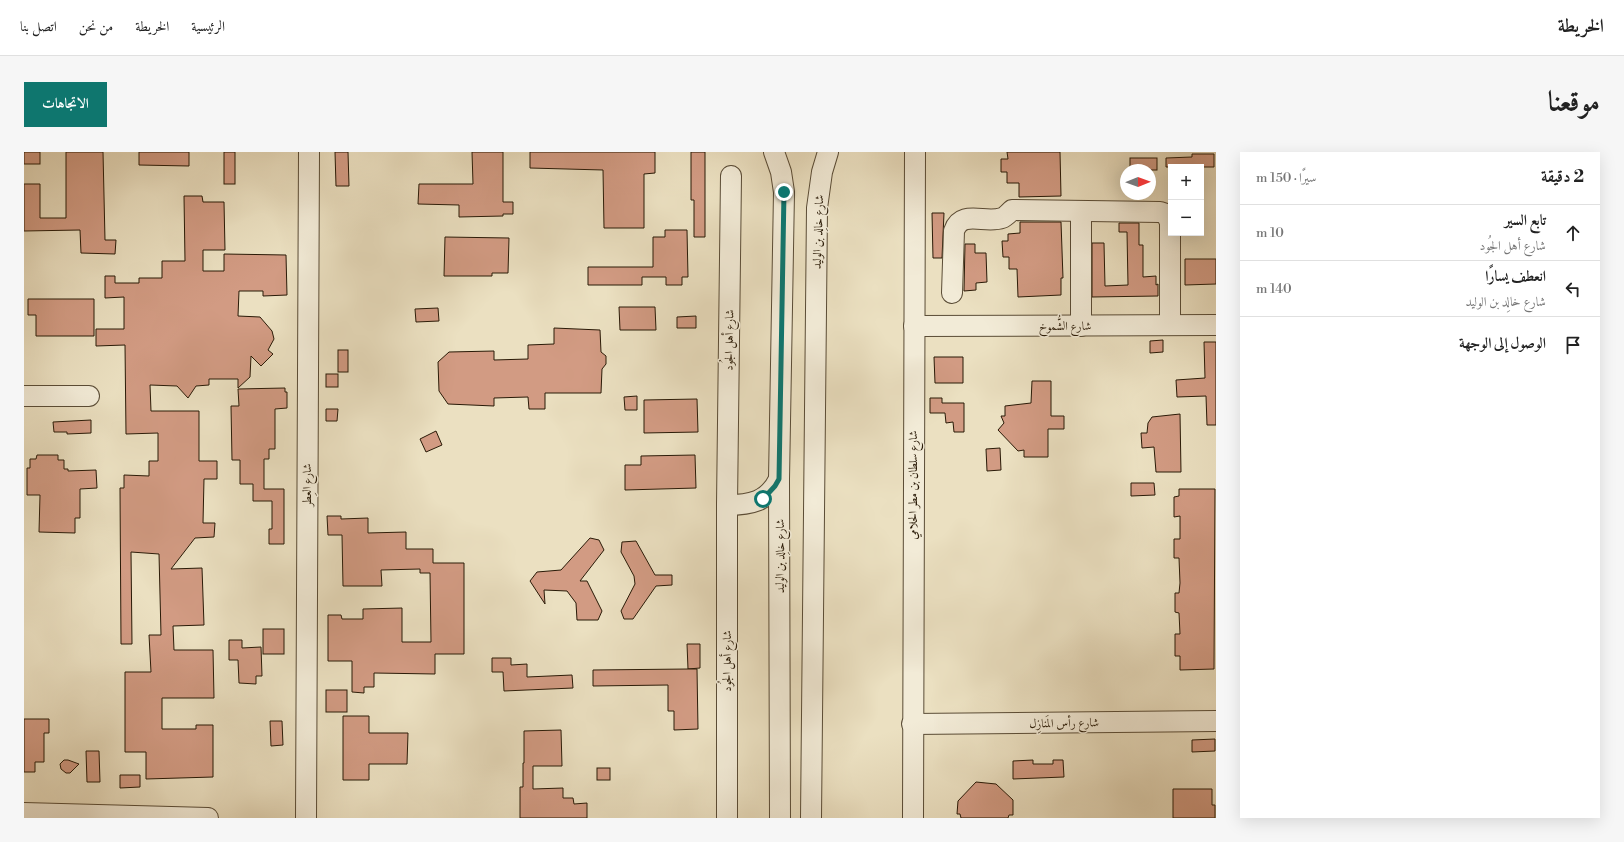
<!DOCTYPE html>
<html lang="ar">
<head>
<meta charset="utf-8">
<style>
	:root { --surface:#fff; --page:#f6f6f6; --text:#222; --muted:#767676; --line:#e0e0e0; --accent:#0f766e }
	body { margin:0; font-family:"Libre Bodoni",Amiri,serif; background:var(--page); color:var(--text); direction:rtl }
	.controls { position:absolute; right:12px; top:12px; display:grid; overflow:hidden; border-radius:0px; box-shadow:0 4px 16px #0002 }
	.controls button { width:36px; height:36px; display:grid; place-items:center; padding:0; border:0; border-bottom:1px solid var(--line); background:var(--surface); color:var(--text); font:20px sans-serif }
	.compass { position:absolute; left:1096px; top:12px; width:36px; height:36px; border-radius:50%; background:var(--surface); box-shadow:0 4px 16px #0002; rotate:89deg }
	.stop { position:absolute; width:12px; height:12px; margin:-9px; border:3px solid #0f766e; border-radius:50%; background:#fff }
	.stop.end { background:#0f766e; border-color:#fff; box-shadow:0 1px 4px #0008 }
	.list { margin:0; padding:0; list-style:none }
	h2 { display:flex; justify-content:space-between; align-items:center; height:52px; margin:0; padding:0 16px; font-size:17px }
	h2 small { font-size:13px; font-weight:400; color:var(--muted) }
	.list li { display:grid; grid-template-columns:26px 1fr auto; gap:12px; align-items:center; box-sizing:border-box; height:56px; padding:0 16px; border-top:1px solid var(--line) }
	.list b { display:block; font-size:15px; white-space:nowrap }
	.list p { margin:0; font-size:13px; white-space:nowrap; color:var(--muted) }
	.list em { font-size:13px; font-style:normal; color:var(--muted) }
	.icon { flex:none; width:22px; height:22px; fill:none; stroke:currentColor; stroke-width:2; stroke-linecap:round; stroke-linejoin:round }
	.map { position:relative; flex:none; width:1192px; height:666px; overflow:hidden; direction:ltr; border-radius:0px }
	header { display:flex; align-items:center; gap:24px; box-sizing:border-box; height:56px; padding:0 20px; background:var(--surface); border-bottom:1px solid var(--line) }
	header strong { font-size:19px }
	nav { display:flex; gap:22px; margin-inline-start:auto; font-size:14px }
	.intro { display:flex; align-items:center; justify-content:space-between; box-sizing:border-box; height:96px; padding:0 24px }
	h1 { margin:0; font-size:28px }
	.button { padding:10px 18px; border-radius:0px; background:var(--accent); color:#fff; font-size:14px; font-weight:700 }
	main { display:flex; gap:24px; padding:0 24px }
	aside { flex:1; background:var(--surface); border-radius:0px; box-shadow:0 4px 16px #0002 }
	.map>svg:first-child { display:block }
	.building { fill:#d29b83; stroke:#291a07 }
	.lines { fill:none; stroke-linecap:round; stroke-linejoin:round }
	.minor-casing { stroke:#5a4c36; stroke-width:22 }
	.minor { stroke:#f2ebd7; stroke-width:20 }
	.route { stroke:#0f766e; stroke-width:5 }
	.labels { text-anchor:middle; stroke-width:3; stroke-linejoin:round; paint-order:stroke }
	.street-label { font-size:12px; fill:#291a07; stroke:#f2ebd7 }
</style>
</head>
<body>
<header>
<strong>الخريطة</strong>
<nav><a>الرئيسية</a><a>الخريطة</a><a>من نحن</a><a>اتصل بنا</a></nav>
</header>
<div class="intro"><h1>موقعنا</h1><a class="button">الاتجاهات</a></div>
<main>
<aside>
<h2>2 دقيقة<small>سيرًا · 150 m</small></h2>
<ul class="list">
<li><svg class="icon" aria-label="ahead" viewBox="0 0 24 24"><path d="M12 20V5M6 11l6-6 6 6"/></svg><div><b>تابع السير</b><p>شارع أهل الجُود</p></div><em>10 m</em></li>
<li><svg class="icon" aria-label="left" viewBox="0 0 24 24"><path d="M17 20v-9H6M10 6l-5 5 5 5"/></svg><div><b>انعطف يسارًا</b><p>شارع خالِد بن الوليد</p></div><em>140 m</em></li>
<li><svg class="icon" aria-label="arrive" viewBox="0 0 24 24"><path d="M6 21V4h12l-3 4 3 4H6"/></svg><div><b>الوصول إلى الوجهة</b></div></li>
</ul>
</aside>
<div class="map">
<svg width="1192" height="666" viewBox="0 0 1192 666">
	<rect width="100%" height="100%" fill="#ebe0c1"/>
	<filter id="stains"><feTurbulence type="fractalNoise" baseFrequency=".005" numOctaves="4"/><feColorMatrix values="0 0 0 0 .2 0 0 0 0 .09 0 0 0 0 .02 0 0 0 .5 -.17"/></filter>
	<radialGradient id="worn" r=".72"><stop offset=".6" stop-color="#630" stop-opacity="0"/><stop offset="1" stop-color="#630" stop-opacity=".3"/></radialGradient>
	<g class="building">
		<rect x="0" y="0" width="16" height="12"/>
		<polygon points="42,0 79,0 81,88 92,88 91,102 57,101 56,78 0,79 0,32 16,32 16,66 42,66"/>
		<polygon points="115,0 165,0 165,14 115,13"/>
		<rect x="200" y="0" width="11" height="32"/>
		<polygon points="311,0 324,0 325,34 312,34"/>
		<polygon points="448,0 479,0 479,50 489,50 489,62 479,62 479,64 435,65 435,53 394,52 395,32 449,32"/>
		<polygon points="506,0 631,0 631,21 620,22 620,76 580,76 579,18 506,16"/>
		<polygon points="667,0 681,0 681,85 670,85 670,48 667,48"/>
		<polygon points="983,0 1036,0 1037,44 995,45 995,31 983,31 983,20 977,20 977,7 984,7"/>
		<polygon points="1168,2 1190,2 1190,15 1142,15 1142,6 1168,5"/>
		<rect x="1106" y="6" width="27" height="12"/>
		<polygon points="160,44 178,44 179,50 200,50 201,98 179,98 179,119 200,119 200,102 262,103 263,143 239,144 239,139 215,139 214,164 236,165 248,179 250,187 244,198 249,202 237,214 227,204 226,225 214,236 214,227 185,227 185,233 172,234 164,246 153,234 126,233 127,259 175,259 175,309 193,309 193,327 180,327 179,371 191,371 190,385 171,386 147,417 178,416 180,473 149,474 150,498 189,498 190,546 138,546 138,577 172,577 172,573 189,573 189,625 122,627 122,600 101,600 101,520 127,520 125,483 137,483 135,402 107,400 108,492 97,492 96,336 100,336 100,323 125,324 125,309 134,309 134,281 102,282 101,193 72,194 72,177 100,177 100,145 81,146 81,124 91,124 91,131 115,131 115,126 138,126 138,109 161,109"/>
		<polygon points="908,61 920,61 918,106 909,106"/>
		<polygon points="996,70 1037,70 1039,126 1037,126 1037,143 994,145 993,117 985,117 985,105 979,105 978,89 984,89 984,82 996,81"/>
		<polygon points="1095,71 1115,71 1115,93 1119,93 1119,125 1132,124 1132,133 1134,132 1134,144 1068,145 1068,91 1080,91 1081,134 1104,133 1103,80 1095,80"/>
		<polygon points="641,78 663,78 664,125 658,125 658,133 642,133 642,125 618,125 618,133 564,133 564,115 629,115 629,85 641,85"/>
		<polygon points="421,85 485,86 484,121 468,121 468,124 420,124"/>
		<polygon points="941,92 951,92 951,101 962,101 963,130 952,131 952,138 940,139"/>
		<polygon points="1161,107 1192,107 1192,132 1161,133"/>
		<polygon points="4,147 70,147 70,184 12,184 12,163 4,163"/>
		<polygon points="595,155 631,155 632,178 596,178"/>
		<polygon points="414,156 415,169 392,170 391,157"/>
		<polygon points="672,164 672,176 653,176 653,165"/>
		<polygon points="530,176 576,178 577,200 582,204 582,212 578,217 577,241 521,241 521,257 505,257 504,245 470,246 470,254 424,252 415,239 414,210 425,200 470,199 470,208 504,207 504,193 530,192"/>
		<polygon points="1139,188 1139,200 1126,201 1126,189"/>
		<polygon points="1180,190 1192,190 1192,273 1183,273 1182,244 1153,245 1152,228 1181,226"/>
		<rect x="314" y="198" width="10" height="22"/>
		<polygon points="910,205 939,205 939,231 911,231"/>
		<rect x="302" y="222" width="12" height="13"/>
		<polygon points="1008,229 1027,229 1027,264 1040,264 1040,277 1024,277 1024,305 1000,305 1000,298 994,299 974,278 980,271 977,264 981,264 981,254 1007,251"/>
		<polygon points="261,236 261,240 263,240 263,256 251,257 251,297 245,297 245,307 240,307 240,337 260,337 260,392 245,392 245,377 248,377 248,349 229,349 229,332 216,332 216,308 208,308 207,254 215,254 214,237"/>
		<polygon points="613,244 613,258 601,258 600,245"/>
		<polygon points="906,246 918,246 918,251 940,251 940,280 930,280 929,270 922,271 921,261 906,261"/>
		<polygon points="673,247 674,280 620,281 620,248"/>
		<polygon points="302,257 314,257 313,269 302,269"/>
		<polygon points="1156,262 1157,320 1132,320 1130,295 1118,296 1117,281 1123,281 1124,271 1128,265"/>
		<polygon points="67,268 67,281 43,282 43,280 30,280 29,270"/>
		<polygon points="412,279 418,293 402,300 396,287"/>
		<polygon points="976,296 977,318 963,319 962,297"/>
		<polygon points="13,303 34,303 34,308 40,308 40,317 44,317 44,319 72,318 73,336 56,337 56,366 51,366 51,381 15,380 16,343 3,343 3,316 6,316 6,307 12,307"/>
		<polygon points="671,303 672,336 601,338 601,313 617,313 617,304"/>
		<polygon points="1107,331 1130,331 1131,343 1107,344"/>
		<polygon points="1155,337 1191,337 1190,517 1156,518 1156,504 1151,504 1151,482 1156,482 1155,461 1151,460 1151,441 1155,441 1156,431 1155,406 1150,406 1150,387 1156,387 1156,364 1150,365 1150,345 1155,344"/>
		<polygon points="303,364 317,364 317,367 344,366 344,381 382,380 382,397 409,397 409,411 440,411 440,502 411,502 411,522 350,521 350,535 340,535 340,541 328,540 328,509 304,509 304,463 317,463 318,467 339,467 339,457 378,456 378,490 407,490 406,421 396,421 396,417 357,418 358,434 319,434 318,383 304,383"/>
		<polygon points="566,386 575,388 580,398 556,429 563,429 578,459 574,468 553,468 552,451 543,439 520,438 521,452 506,429 513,420 537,418"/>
		<polygon points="612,389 631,423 648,423 648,433 632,434 609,467 600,467 597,459 611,432 610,424 597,400 598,390"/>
		<rect x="239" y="477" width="21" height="25"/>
		<polygon points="205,488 218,488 218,496 237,495 238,524 232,524 232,532 215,531 214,508 205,508"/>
		<polygon points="663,492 676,492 676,516 664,517"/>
		<polygon points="468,506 487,506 487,513 503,512 503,525 548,523 549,536 480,539 479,520 468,520"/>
		<polygon points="664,517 673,517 674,577 650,578 650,559 644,559 644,533 569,534 569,518"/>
		<rect x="302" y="538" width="21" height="22"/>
		<polygon points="319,564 345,564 345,581 384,581 383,612 345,612 345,628 319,628"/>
		<polygon points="0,567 25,567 25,581 20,581 20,610 11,610 11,620 0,620"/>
		<polygon points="246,569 258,569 259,593 247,594"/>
		<polygon points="537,578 538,614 509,614 509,637 539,636 539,646 549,646 550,652 563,651 563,666 496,666 496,635 499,635 499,611 500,611 500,579"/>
		<polygon points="1191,587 1191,599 1168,600 1168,588"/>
		<polygon points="62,599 75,599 76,630 63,630"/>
		<polygon points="40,608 44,608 55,612 46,621 42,621 37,617 36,612"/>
		<polygon points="1009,608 1009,612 1029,612 1029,608 1039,608 1040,625 989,627 989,609"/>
		<rect x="573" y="616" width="13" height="12"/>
		<polygon points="96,623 116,623 116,635 96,636"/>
		<polygon points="952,630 972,632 989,648 989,663 985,663 984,666 937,666 936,662 933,662 934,649"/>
		<polygon points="1149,637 1188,637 1188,653 1191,653 1191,666 1149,666"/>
	</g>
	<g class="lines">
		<g class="minor-casing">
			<g id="minor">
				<polyline points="750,0 757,20 760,40 755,327 756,666"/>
				<polyline points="1057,60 1057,174"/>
				<path d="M928,141L930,79C937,57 961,72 978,66C981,65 985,61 988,58L1136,60L1142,62L1146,70V173"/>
				<polyline points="890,174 1192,173"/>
				<polyline points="0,244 65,244"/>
				<path d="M703,353C726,353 744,350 755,327"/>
				<polyline points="888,572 1192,569"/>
				<polyline points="0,661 184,666"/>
				<polyline points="282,666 285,0"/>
				<polyline points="703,666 703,353 707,24"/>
				<polyline points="787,666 793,56 798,20 804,0"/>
				<polyline points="889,666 891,0"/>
			</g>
		</g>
		<use href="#minor" class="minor"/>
	</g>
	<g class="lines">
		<polyline class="route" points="739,347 751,334 755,327 760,40"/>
	</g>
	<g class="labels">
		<g class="street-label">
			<text transform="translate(794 80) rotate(-88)" y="4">شارع خالِد بن الوليد</text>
			<text x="1041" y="178">شارع الشُّموخ</text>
			<text transform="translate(705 188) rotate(-89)" y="4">شارع أهل الجُود</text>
			<text transform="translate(283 333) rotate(-90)" y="4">شارع العِطر</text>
			<text transform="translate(889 333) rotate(-90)" y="4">شارع سلطان بن مطر الحلامي</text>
			<text transform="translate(756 404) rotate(-90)" y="4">شارع خالِد بن الوليد</text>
			<text transform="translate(703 509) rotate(-90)" y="4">شارع أهل الجُود</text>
			<text transform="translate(1040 571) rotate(-1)" y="4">شارع رأس المَنازِل</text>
		</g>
	</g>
	<rect width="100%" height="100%" filter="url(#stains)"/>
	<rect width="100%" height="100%" fill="url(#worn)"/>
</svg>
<div class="controls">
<button>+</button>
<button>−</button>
</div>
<svg class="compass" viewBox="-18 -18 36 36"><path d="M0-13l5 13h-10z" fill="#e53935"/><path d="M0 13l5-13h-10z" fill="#767676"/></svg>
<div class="stop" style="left:739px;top:347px"></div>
<div class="stop end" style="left:760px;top:40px"></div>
</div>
</main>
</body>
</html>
